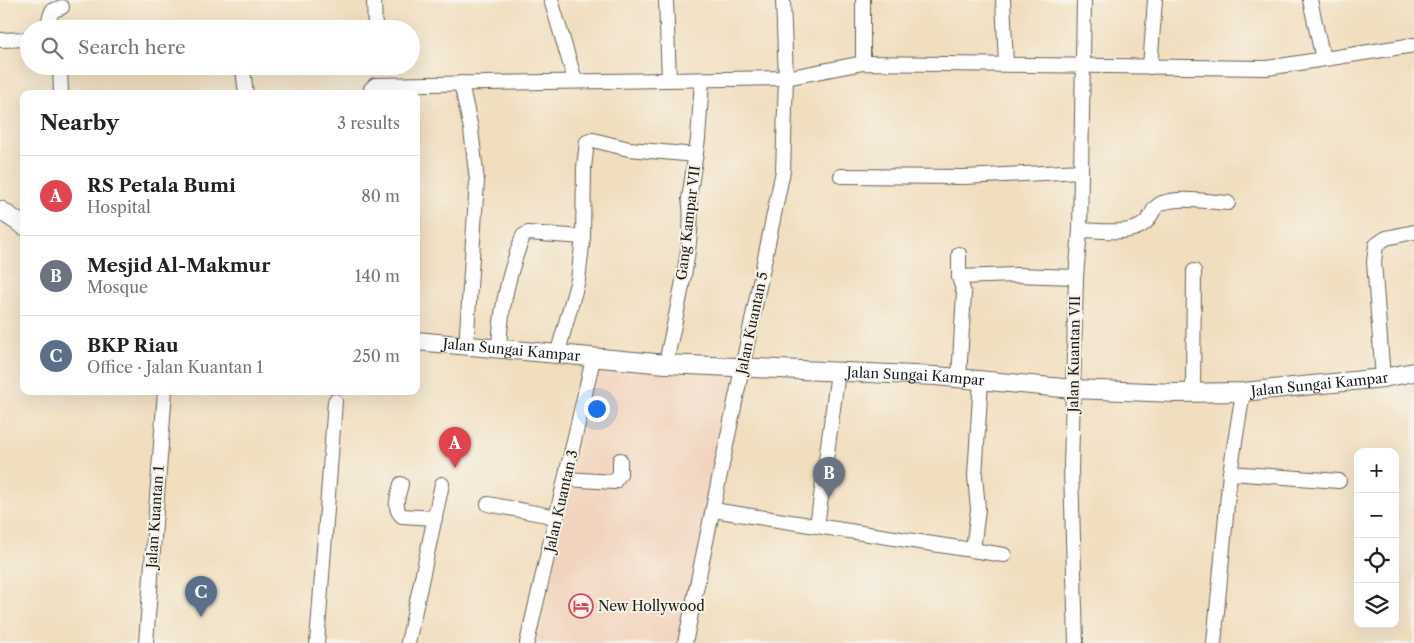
<!DOCTYPE html>
<html lang="en">
<head>
<meta charset="utf-8">
<style>
	:root { --surface:#fff; --page:#f6f6f6; --text:#222; --muted:#767676; --line:#e0e0e0; --accent:#d1495b }
	body { margin:0; font-family:"Libre Caslon Text",serif; background:var(--page); color:var(--text) }
	.controls { position:absolute; right:15px; bottom:15px; display:grid; overflow:hidden; border-radius:10px; box-shadow:0 5px 20px #0002 }
	.controls button { width:45px; height:45px; display:grid; place-items:center; padding:0; border:0; border-bottom:1px solid var(--line); background:var(--surface); color:var(--text); font:25px sans-serif }
	.you { position:absolute; left:596px; top:408px; width:18px; height:18px; margin:-12px; border:4px solid #fff; border-radius:50%; background:#1a73e8; box-shadow:0 0 0 8px #1a73e833 }
	.badge { display:grid; place-items:center; width:32px; height:32px; border-radius:50%; background:var(--accent); color:#fff; font-size:16px; font-weight:700 }
	.pin { position:absolute; translate:-50% -41px; filter:drop-shadow(0 1px 2px #0008) }
	.pin::after { content:''; position:absolute; top:26px; width:18px; height:15px; background:inherit; clip-path:polygon(0 0,100% 0,50% 100%) }
	.list { margin:0; padding:0; list-style:none }
	h2 { display:flex; justify-content:space-between; align-items:center; height:65px; margin:0; padding:0 20px; font-size:21px }
	h2 small { font-size:16px; font-weight:400; color:var(--muted) }
	.list li { display:grid; grid-template-columns:32px 1fr auto; gap:15px; align-items:center; box-sizing:border-box; height:80px; padding:0 20px; border-top:1px solid var(--line) }
	.list b { display:block; font-size:19px; white-space:nowrap }
	.list p { margin:0; font-size:16px; white-space:nowrap; color:var(--muted) }
	.list em { font-size:16px; font-style:normal; color:var(--muted) }
	.icon { flex:none; width:28px; height:28px; fill:none; stroke:currentColor; stroke-width:2; stroke-linecap:round; stroke-linejoin:round }
	.map { position:relative; flex:none; width:1414px; height:643px; overflow:hidden }
	.search { position:absolute; background:var(--surface); box-shadow:0 5px 20px #0002; left:20px; top:20px; width:400px; height:55px; display:flex; align-items:center; gap:12px; box-sizing:border-box; padding:0 18px; border-radius:28px; color:var(--muted); font-size:19px }
	.panel { position:absolute; background:var(--surface); box-shadow:0 5px 20px #0002; left:20px; top:90px; width:400px; height:305px; border-radius:10px }
	.map>svg:first-child { display:block }
	.built { fill:#f2d4be }
	.lines { fill:none; stroke-linecap:round; stroke-linejoin:round }
	.minor-casing { stroke:#676055; stroke-width:16 }
	.tertiary-casing { stroke:#676055; stroke-width:20 }
	.minor { stroke:#fff; stroke-width:14 }
	.tertiary { stroke:#fff; stroke-width:18 }
	.labels { text-anchor:middle; stroke-width:4; stroke-linejoin:round; paint-order:stroke }
	.street-label { font-size:14px; fill:#1c1c1c; stroke:#f7f3e8 }
	.poi-label { font-size:14px; fill:#1c1c1c; stroke:#f7f3e8; text-anchor:start }
</style>
</head>
<body>
<div class="map">
<svg width="1414" height="643" viewBox="0 0 1414 643">
	<rect width="100%" height="100%" fill="#f7f3e8"/>
	<filter id="ink" filterUnits="userSpaceOnUse"><feTurbulence type="fractalNoise" baseFrequency=".02" numOctaves="2"/><feDisplacementMap in="SourceGraphic" scale="10" xChannelSelector="R" yChannelSelector="G"/><feConvolveMatrix kernelMatrix="1 2 1 2 8 2 1 2 1" color-interpolation-filters="sRGB"/></filter>
	<filter id="wash" filterUnits="userSpaceOnUse"><feTurbulence type="fractalNoise" baseFrequency=".0096" numOctaves="4" result="noise"/><feDisplacementMap in="SourceGraphic" scale="20" xChannelSelector="R" yChannelSelector="G"/><feGaussianBlur stdDeviation="1.12" result="paint"/><feColorMatrix in="noise" values="0 0 0 0 0 0 0 0 0 0 0 0 0 0 0 0 0 1.4 0 .05"/><feComposite in="paint" operator="in"/></filter>
	<g filter="url(#wash)">
		<rect width="100%" height="100%" fill="#f1debf"/>
		<polygon class="built" points="596,366 734,378 679,643 538,643"/>
	</g>
	<g filter="url(#ink)">
		<g class="lines">
			<g class="minor-casing">
				<g id="minor">
					<polyline points="374,0 375,29"/>
					<polyline points="551,0 575,80"/>
					<polyline points="666,0 669,80"/>
					<polyline points="863,0 863,63"/>
					<polyline points="1003,0 1006,64"/>
					<polyline points="1310,0 1323,59"/>
					<polyline points="46,29 52,11 62,7"/>
					<polyline points="0,40 29,39"/>
					<polyline points="60,66 61,94"/>
					<polyline points="1150,67 1155,0"/>
					<polyline points="243,69 246,94"/>
					<polyline points="461,83 471,129 477,181 466,347"/>
					<polyline points="371,94 371,89 375,85 786,78 863,63 1267,68 1414,45"/>
					<polyline points="841,176 964,177 1081,171"/>
					<path d="M1080,230C1098,230 1130,236 1145,223C1152,217 1152,207 1162,203C1181,196 1208,202 1228,203"/>
					<polyline points="959,254 959,277 964,293 959,378"/>
					<polyline points="959,277 1015,275 1076,277"/>
					<path d="M499,350C500,312 509,272 523,236L528,233L583,237"/>
					<polyline points="557,355 578,280 583,237 584,168 587,142 593,140 629,149 696,155"/>
					<path d="M666,364C673,324 697,236 689,199L698,139L702,80"/>
					<polyline points="1383,378 1374,262 1376,245 1386,238 1414,232"/>
					<polyline points="1193,393 1194,271"/>
					<polyline points="1230,473 1339,481"/>
					<polyline points="566,479 614,482 620,474 620,460"/>
					<path d="M401,484C399,494 392,508 402,516L435,518"/>
					<polyline points="488,504 557,517"/>
					<polyline points="713,510 1004,555"/>
					<polyline points="817,526 838,372"/>
					<polyline points="973,550 978,509 975,476 981,380"/>
					<polyline points="146,643 165,391"/>
					<polyline points="317,643 335,401"/>
					<polyline points="408,643 442,484"/>
					<polyline points="527,643 593,359"/>
					<polyline points="685,643 783,171 786,78 783,0"/>
					<polyline points="1076,643 1071,469 1076,277 1080,230 1084,0"/>
					<polyline points="1214,643 1230,473 1243,392"/>
				</g>
			</g>
			<g class="tertiary-casing">
				<g id="tertiary">
					<polyline points="0,210 24,226"/>
					<path id="s1" d="M416,341L666,364L936,376L1073,389L1175,393L1243,392L1383,378L1414,372"/>
				</g>
			</g>
			<use href="#minor" class="minor"/>
			<use href="#tertiary" class="tertiary"/>
		</g>
	</g>
	<defs>
		<g id="hotel-ring" transform="scale(1.25)"><circle r="9.5" fill="#f7f3e8" stroke="#d1495b" stroke-width="1.5"/><path d="M-6-4.5h1.5V1H6V5H4.5V3h-9V5H-6ZM-4 0a1.8 1.8 0 1 1 3.6 0ZM.5 0V-2.5h3Q6-2.5 6 0Z" fill="#d1495b"/></g>
	</defs>
	<g fill-rule="evenodd">
		<use href="#hotel-ring" x="581" y="606"/>
	</g>
	<g class="labels">
		<g class="street-label">
			<text transform="translate(688 223) rotate(-83)" y="5">Gang Kampar VII</text>
			<text transform="translate(752 323) rotate(-78)" y="5">Jalan Kuantan 5</text>
			<text dy="5" stroke="none"><textPath href="#s1" startOffset="96">Jalan Sungai Kampar</textPath></text>
			<text transform="translate(1074 354) rotate(-89)" y="5">Jalan Kuantan VII</text>
			<text dy="5" stroke="none"><textPath href="#s1" startOffset="501">Jalan Sungai Kampar</textPath></text>
			<text dy="5" stroke="none"><textPath href="#s1" startOffset="906">Jalan Sungai Kampar</textPath></text>
			<text transform="translate(561 501) rotate(-77)" y="5">Jalan Kuantan 3</text>
			<text transform="translate(155 517) rotate(-86)" y="5">Jalan Kuantan 1</text>
		</g>
		<g class="poi-label">
			<text x="598" y="611">New Hollywood</text>
		</g>
	</g>
</svg>
<div class="controls">
<button>+</button>
<button>−</button>
<button><svg class="icon" aria-label="locate" viewBox="0 0 24 24"><circle cx="12" cy="12" r="6"/><path d="M12 2v4M12 18v4M2 12h4M18 12h4"/></svg></button>
<button><svg class="icon" aria-label="layers" viewBox="0 0 24 24"><path d="M12 4l9 5-9 5-9-5zM3 14l9 5 9-5"/></svg></button>
</div>
<div class="you"></div>
<div class="pin badge" style="left:455px;top:468px;background:#e0444e">A</div>
<div class="pin badge" style="left:829px;top:498px;background:#6b7280">B</div>
<div class="pin badge" style="left:201px;top:617px;background:#5c6f8a">C</div>
<div class="search"><svg class="icon" aria-label="search" viewBox="0 0 24 24"><circle cx="10" cy="10" r="6"/><path d="M15 15l6 6"/></svg>Search here</div>
<section class="panel">
<h2>Nearby<small>3 results</small></h2>
<ul class="list">
<li><span class="badge" style="background:#e0444e">A</span><div><b>RS Petala Bumi</b><p>Hospital</p></div><em>80 m</em></li>
<li><span class="badge" style="background:#6b7280">B</span><div><b>Mesjid Al-Makmur</b><p>Mosque</p></div><em>140 m</em></li>
<li><span class="badge" style="background:#5c6f8a">C</span><div><b>BKP Riau</b><p>Office · Jalan Kuantan 1</p></div><em>250 m</em></li>
</ul>
</section>
</div>
</body>
</html>
